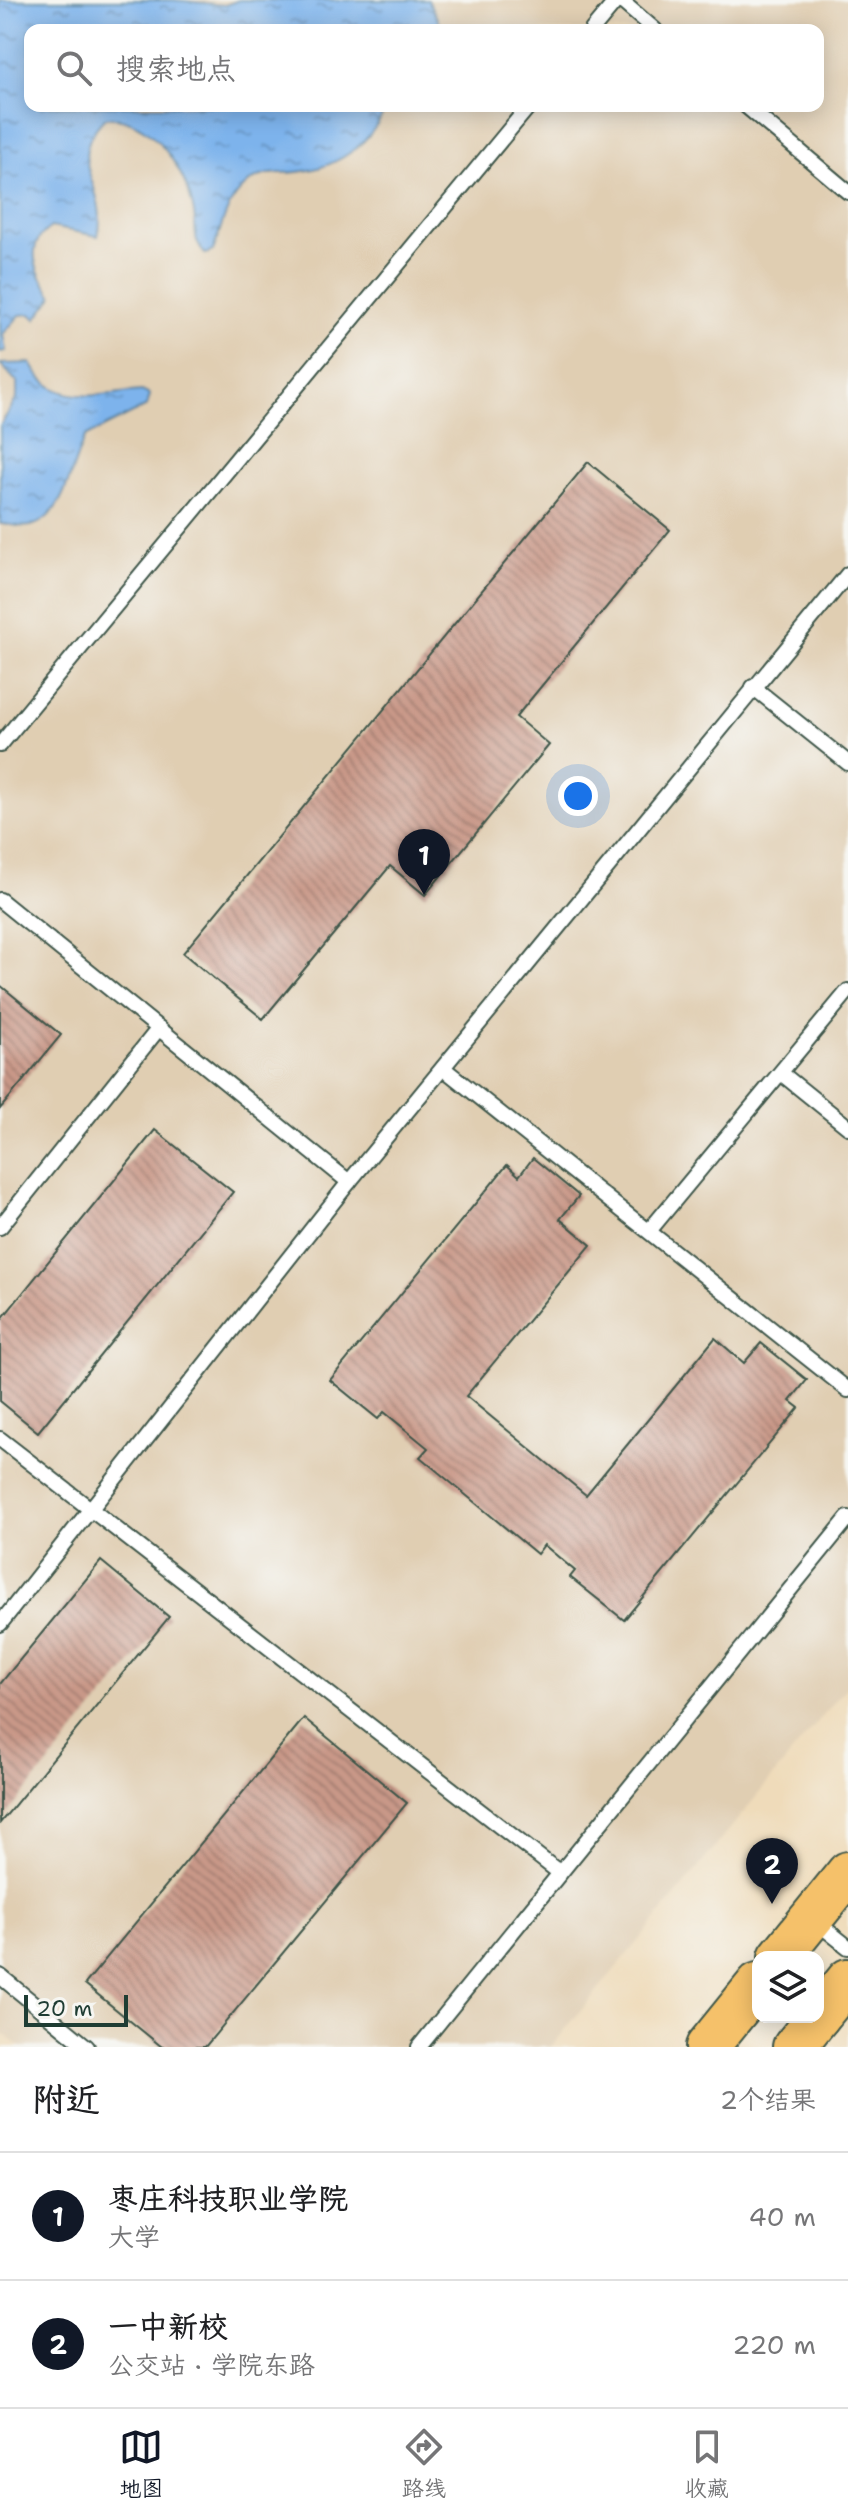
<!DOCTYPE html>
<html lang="zh">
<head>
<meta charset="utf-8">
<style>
	:root { --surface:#fff; --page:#f6f6f6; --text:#202124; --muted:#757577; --line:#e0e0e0; --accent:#111827 }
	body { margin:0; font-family:"Shantell Sans","LXGW WenKai TC",sans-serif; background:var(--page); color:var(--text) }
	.controls { position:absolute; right:24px; bottom:24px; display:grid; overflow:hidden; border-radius:16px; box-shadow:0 4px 20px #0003 }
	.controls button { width:72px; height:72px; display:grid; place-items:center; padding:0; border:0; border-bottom:2px solid var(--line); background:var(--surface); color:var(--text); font:40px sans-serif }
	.scale { position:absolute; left:24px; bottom:20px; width:104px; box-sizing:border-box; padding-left:8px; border:4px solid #1f3d34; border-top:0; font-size:22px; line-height:28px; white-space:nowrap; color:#1f3d34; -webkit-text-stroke:6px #f6f6f2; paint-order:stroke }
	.you { position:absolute; left:578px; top:796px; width:28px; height:28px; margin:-20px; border:6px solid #fff; border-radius:50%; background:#1a73e8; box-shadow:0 0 0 12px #1a73e833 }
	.badge { display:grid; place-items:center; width:52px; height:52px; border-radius:50%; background:var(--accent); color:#fff; font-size:26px; font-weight:700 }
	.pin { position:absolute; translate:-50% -66px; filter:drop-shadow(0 2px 4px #0008) }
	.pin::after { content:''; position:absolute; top:42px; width:28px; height:24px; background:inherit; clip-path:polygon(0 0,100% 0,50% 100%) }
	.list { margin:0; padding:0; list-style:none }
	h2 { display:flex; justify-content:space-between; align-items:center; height:104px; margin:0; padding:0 32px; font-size:34px }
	h2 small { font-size:26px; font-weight:400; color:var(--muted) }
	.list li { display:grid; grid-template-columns:52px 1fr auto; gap:24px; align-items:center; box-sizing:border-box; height:128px; padding:0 32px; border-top:2px solid var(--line) }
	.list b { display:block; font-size:30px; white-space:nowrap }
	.list p { margin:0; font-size:26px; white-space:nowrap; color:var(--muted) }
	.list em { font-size:26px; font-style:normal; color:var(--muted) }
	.icon { flex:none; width:44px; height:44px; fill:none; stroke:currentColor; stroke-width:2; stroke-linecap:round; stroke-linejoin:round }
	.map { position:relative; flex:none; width:848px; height:2047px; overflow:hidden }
	.search { position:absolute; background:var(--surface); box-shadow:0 4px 20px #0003; left:24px; right:24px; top:24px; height:88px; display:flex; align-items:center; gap:20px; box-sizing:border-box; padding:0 28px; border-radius:16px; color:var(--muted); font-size:30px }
	.sheet { height:360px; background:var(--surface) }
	nav { display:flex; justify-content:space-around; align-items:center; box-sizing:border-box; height:112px; border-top:2px solid var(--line); background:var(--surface); font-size:22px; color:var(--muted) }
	nav a { display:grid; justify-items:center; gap:4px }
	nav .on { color:var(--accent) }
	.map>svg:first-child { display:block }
	.built { fill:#e0ceb2; fill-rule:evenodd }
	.water { fill:url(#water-ripples); stroke:#4e7890; stroke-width:2 }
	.building { fill:url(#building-back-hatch) }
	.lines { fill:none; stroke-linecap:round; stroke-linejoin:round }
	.service-casing { stroke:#3e5548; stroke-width:18 }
	.primary-casing { stroke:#3e5548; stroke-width:46 }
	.service { stroke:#fff; stroke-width:14 }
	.primary { stroke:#f5c16b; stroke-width:42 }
</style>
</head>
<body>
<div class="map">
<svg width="848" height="2047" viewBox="0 0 848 2047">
	<defs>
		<pattern id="water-ripples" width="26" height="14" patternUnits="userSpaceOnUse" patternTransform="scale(2)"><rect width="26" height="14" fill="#7db3ec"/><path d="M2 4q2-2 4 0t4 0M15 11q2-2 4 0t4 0" fill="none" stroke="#6693c0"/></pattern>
		<pattern id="building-back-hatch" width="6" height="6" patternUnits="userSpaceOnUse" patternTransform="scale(2)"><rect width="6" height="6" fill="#c99888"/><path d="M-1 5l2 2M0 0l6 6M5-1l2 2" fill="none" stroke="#a37d70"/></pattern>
	</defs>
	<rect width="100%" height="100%" fill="#f6f6f2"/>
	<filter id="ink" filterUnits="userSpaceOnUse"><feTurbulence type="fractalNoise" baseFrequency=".0125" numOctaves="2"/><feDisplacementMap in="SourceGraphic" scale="16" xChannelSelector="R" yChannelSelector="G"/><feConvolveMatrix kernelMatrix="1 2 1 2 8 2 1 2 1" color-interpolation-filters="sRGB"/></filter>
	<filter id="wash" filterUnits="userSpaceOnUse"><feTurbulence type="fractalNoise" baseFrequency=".006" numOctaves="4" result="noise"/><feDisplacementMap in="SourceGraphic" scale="32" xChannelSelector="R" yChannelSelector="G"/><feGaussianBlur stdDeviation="1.8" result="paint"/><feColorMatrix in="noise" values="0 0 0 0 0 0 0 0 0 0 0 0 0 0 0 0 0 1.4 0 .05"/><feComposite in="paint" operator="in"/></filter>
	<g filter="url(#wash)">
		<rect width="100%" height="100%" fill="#efdbba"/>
		<path class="built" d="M0,0H848V1685L551,2047H20L0,2031ZM30,30H818V106H30Z"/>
		<g class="water">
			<path d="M0,0H174L225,5L239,0H428L443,30H30V106H386C372,144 337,168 297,172C278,174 260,171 245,186C225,204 222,227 213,251L205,254C192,240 197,230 194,213C187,171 151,115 105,118C61,162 110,184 98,236L51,227C23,246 36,273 53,296L36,319L31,314L20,315L3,334L6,351L0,352Z"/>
			<path d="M31,363C53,408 99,394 142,391L150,395L147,406L85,437C71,464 66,517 31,526C22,528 10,524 0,524V426L17,398V382L0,364Z"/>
		</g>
		<g id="blocks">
			<g class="building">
				<polygon points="588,462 670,530 516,717 549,745 425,895 390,866 263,1019 183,953"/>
				<polygon points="0,985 61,1035 0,1109"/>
				<polygon points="155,1130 233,1192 38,1432 0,1401 0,1321"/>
				<polygon points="533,1158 579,1196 560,1219 591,1245 466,1396 586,1495 715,1338 744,1363 761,1343 807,1380 790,1401 799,1408 624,1620 570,1577 575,1571 544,1545 537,1554 420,1457 428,1448 384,1412 378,1419 330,1380 507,1165 519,1176"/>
				<polygon points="101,1561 169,1617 0,1823 0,1684"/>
				<polygon points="304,1718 407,1803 205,2047 162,2047 85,1984"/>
			</g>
		</g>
	</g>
	<g filter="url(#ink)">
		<use href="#blocks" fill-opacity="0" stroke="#3e5548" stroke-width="2"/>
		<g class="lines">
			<g class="service-casing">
				<g id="service">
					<polyline points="620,0 655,30"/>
					<polyline points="592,30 617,0"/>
					<polyline points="746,106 848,192"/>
					<polyline points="753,687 848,763"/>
					<polyline points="0,745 529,106"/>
					<polyline points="0,900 349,1182"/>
					<polyline points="443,1068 848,1390"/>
					<polyline points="781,1073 848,1127"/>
					<polyline points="0,1227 159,1028"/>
					<polyline points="649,1231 848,991"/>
					<polyline points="0,1439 560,1873"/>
					<polyline points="0,1624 349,1182 848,574"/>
					<polyline points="814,1920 848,1947"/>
					<polyline points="0,1976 87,2047"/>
					<polyline points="419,2047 848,1518"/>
				</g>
			</g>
			<g class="primary-casing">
				<g id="primary">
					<polyline points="780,1957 848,1873"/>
					<polyline points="818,2017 848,1980"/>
					<polyline points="707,2047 758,1984"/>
					<polyline points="794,2047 818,2017"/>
				</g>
			</g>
			<use href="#service" class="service"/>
			<use href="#primary" class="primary"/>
		</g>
	</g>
</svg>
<div class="controls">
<button><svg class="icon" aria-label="layers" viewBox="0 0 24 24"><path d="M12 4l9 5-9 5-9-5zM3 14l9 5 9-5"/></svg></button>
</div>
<div class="scale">20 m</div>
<div class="you"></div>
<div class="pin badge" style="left:424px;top:895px">1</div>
<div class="pin badge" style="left:772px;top:1904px">2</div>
<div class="search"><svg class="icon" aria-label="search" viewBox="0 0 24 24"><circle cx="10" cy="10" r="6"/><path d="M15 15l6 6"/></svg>搜索地点</div>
</div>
<section class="sheet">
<h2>附近<small>2个结果</small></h2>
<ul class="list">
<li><span class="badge">1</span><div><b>枣庄科技职业学院</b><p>大学</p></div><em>40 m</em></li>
<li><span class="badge">2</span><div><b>一中新校</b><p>公交站 · 学院东路</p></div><em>220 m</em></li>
</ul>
</section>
<nav>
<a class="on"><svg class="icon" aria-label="map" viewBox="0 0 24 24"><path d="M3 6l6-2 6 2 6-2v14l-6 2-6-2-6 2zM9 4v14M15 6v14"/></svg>地图</a>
<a><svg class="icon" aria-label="directions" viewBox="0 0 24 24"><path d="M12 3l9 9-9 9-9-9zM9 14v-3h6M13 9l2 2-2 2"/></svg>路线</a>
<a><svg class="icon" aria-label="saved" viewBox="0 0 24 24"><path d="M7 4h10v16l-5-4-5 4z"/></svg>收藏</a>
</nav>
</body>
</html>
